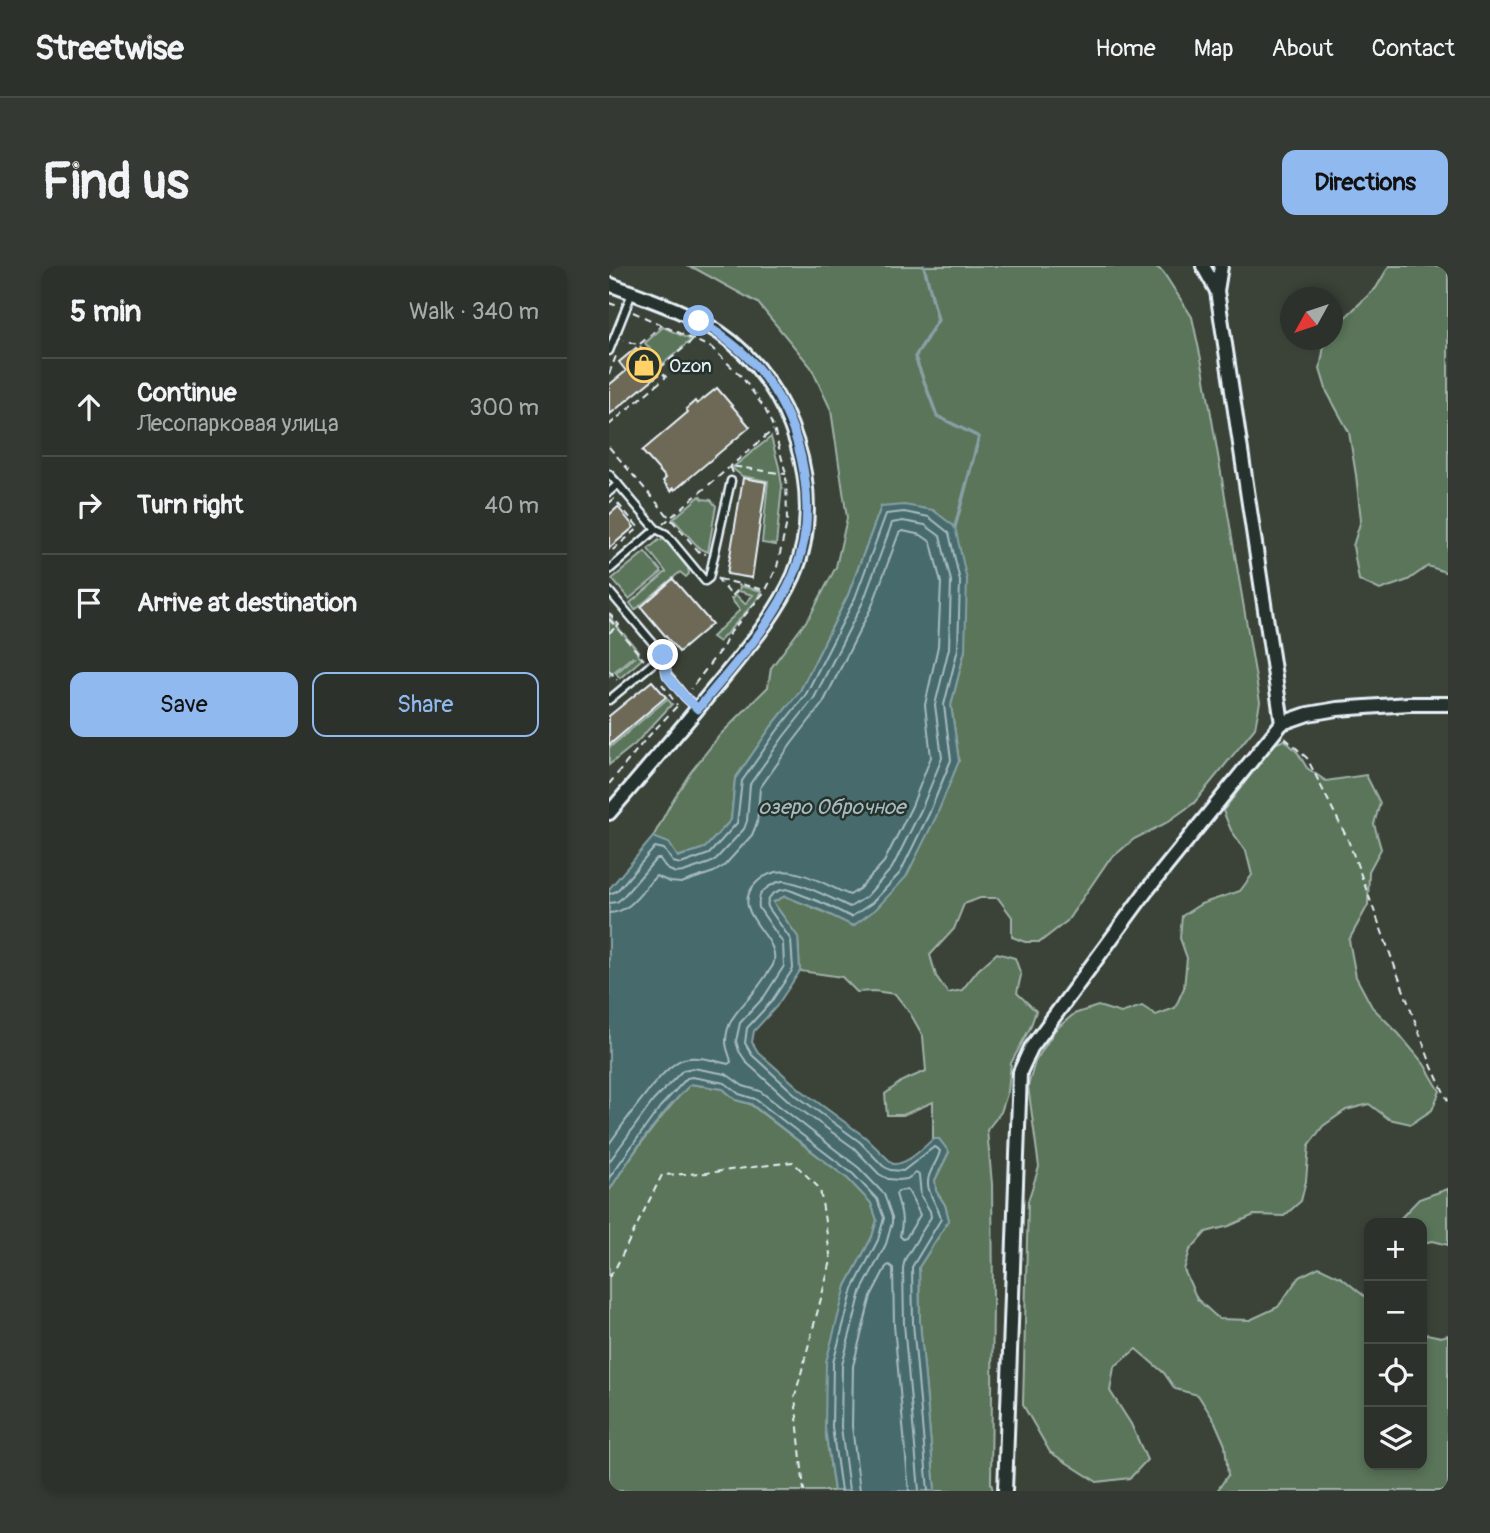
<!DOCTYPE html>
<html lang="en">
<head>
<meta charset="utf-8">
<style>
	:root { --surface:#2c322b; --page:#343a33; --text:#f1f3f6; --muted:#a6aaa9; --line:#484d47; --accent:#90b9f0 }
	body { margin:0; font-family:Pangolin,sans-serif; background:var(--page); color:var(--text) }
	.controls { position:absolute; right:21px; bottom:21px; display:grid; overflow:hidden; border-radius:14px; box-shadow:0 4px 10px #0003 }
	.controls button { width:63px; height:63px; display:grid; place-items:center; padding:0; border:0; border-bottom:2px solid var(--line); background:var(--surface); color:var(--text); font:35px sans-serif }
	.compass { position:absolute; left:671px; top:21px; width:63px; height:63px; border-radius:50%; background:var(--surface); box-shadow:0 4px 10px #0003; rotate:230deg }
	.stop { position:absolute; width:21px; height:21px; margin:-16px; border:5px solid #90b9f0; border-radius:50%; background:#fff }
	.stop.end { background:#90b9f0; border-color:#fff; box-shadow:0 2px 7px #0008 }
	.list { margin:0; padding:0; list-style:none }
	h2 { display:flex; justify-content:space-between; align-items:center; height:91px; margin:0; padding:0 28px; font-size:30px }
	h2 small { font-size:23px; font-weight:400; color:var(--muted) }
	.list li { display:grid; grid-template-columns:46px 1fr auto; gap:21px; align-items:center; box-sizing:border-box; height:98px; padding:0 28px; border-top:2px solid var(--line) }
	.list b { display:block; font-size:26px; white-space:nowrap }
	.list p { margin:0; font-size:23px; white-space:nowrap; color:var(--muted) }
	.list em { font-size:23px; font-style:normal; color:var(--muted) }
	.actions { display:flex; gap:14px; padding:21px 28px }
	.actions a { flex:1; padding:16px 0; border:2px solid var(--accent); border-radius:14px; text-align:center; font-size:24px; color:var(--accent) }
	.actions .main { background:var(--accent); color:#111 }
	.icon { flex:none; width:38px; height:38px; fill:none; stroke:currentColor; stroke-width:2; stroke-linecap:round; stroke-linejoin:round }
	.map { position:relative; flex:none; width:839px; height:1225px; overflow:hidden; border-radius:14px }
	header { display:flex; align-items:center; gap:42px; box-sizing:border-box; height:98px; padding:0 35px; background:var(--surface); border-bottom:2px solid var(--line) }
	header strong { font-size:33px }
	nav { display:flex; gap:38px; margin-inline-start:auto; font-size:24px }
	.intro { display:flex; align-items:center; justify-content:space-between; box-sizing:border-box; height:168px; padding:0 42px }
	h1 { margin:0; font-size:49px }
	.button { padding:18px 32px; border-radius:14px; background:var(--accent); color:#111; font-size:24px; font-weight:700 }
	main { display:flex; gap:42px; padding:0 42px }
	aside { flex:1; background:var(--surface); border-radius:14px; box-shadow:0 4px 10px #0003 }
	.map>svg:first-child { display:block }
	.green { fill:#5a745a; stroke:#a1b2a9; stroke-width:2 }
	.water { fill:#466a6c; stroke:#87a0a4; stroke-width:2 }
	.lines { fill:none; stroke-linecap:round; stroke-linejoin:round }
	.shore { stroke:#a7bbc0; stroke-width:2 }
	.stream { stroke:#87a0a4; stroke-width:3.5 }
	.building { fill:#6d6956; stroke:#e8f1f8; stroke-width:2 }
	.service-casing { stroke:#e8f1f8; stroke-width:11 }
	.minor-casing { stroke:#e8f1f8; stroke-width:18 }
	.path { stroke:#e8f1f8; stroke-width:2; stroke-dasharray:7 5; stroke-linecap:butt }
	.service { stroke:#26332d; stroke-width:6 }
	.minor { stroke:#26332d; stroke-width:12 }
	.route { stroke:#90b9f0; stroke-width:9 }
	.labels { text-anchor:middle; stroke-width:5; stroke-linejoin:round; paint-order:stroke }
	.poi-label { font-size:19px; fill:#e8f1f8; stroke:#26332d; text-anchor:start }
	.water-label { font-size:21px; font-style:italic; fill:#a7bbc0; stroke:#26332d }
</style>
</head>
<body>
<header>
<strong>Streetwise</strong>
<nav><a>Home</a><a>Map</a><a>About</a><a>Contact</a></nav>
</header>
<div class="intro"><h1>Find us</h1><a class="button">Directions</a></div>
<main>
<aside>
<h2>5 min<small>Walk · 340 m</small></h2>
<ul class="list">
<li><svg class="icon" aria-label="ahead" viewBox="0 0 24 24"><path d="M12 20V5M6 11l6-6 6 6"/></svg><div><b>Continue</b><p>Лесопарковая улица</p></div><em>300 m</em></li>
<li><svg class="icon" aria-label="right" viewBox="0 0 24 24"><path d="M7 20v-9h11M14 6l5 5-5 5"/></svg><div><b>Turn right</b></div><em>40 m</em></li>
<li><svg class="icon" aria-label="arrive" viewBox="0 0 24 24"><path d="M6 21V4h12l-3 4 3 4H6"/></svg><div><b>Arrive at destination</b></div></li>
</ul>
<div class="actions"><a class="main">Save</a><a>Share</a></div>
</aside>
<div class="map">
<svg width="839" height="1225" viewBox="0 0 839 1225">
	<rect width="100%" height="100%" fill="#3b4339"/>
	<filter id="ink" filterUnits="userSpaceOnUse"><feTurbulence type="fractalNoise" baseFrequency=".0143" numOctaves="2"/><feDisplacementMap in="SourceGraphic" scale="14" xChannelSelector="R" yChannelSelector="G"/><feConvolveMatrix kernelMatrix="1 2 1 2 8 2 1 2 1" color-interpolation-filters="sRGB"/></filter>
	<g filter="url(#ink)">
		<g class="green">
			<polygon points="77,0 546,0 554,6 583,51 595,107 651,436 646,462 585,537 557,557 525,573 499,595 458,655 431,676 416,676 403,671 403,651 389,632 371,632 355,638 345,663 321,689 327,710 339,727 353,724 369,704 388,687 406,692 412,709 408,727 427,745 421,762 402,797 399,825 392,846 378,864 383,918 384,1035 382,1217 384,1225 326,1225 311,1056 310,1001 340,954 336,939 327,925 326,914 340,886 330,873 324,873 324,836 294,849 278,849 276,828 293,815 317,805 314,770 301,747 286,728 265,725 248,726 233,711 191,705 189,671 164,636 176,630 213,645 244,659 350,495 342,439 356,384 272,241 239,329 191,425 162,461 126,513 122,554 96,582 68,591 44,571 62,537 81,507 111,469 159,421 162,402 201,350 227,301 238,252 222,144 202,101 149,37 87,3"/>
			<polygon points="780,0 839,0 839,307 819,300 799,314 771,324 750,314 744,280 752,254 747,209 740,166 718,126 711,103 716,74 724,74 724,63 767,22"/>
			<polygon points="54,61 82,74 54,98 36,77"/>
			<polygon points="162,171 170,201 173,220 167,279 153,277 159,215 133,210 123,202"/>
			<polygon points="91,230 93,233 102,234 107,240 99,286 91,283 64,253"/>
			<polygon points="50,274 56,274 79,302 80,308 77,311 71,306 26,344 21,337 57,306 39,283"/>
			<polygon points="36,286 53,306 20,333 3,313"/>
			<polygon points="131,320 153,325 147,335 110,376 103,371 131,344 122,333 127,329 136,338 144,329 130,325"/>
			<polygon points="0,348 1,352 30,386 28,388 33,393 11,412 7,407 25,392 23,391 0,410"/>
			<polygon points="58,433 63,438 26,478 0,499 0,482"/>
			<polygon points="676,474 689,487 698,502 717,515 757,509 771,537 765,558 772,583 760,605 759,639 740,674 747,711 763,741 790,768 815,798 831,825 823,844 802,858 780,853 760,838 737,844 714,860 700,879 697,915 692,935 675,950 645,949 620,960 597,966 581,984 575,1004 588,1033 610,1053 641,1054 669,1041 690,1011 710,1001 733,1012 760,1034 760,1199 813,1199 813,1067 832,1071 839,1069 839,1225 608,1225 619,1209 616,1179 606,1156 589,1129 566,1123 555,1107 527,1083 505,1101 501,1125 522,1158 538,1194 521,1212 488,1216 441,1186 414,1139 419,935 430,901 419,820 426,796 446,764 465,748 489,740 512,747 533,740 547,749 566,742 575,722 578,692 571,672 573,650 592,638 631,625 643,609 637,585 622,564 614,545 665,478"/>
			<path d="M81,818L114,823L127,834L141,838L239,913L262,937L268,954L263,971L237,1020L216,1162L225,1225H0V925C23,887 51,851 81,818Z"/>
			<polygon points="839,923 839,979 824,975 813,977 813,957 787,957 810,933"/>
		</g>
		<path class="water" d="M295,239L324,244L346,261L358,314L356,384L342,439L350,495L327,551L297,611L267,643L244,660L213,645L176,630L164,636L189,671L191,705L167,741L145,765L143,776L149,786L192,824L256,871L284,898C298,899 314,882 324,873H330L340,886L326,914L327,925L336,939L340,954L310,1001L311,1056L326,1225H225L216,1162L217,1096L237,1020L263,971L268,954L262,937L239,913L142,838L127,834L114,823L82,818C50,849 23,887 0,925V623L44,571L60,577L69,591L96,582L122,554L126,513L162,461L191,425L239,329L272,241Z"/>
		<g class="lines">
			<g class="shore">
				<path d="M0,628L8,625L46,581L55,583L64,596L72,598L100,588L128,557L133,515L168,465L197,428L246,332L277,248L295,246L320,251L340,267L351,315L349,383L335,439L342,494L320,548L291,607L263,637L242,651L216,638L178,623C168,624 156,630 159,641L182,674L184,703L162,736L138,762L136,777L143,789L188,830L251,876L274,900L281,904L294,905L325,881L328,882L331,885C329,894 323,901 320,910C315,925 329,938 332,953L303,1001L304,1057L319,1225"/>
				<path d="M0,637L8,636L13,632L47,593H51L58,603L67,607L74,606L101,597L107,593L135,563L138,555L141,518L175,470L205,432L254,336L283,257L294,255L316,259L331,270L342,315L340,382L326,439L333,492L312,544L283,602L257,631L241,641C228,635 186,613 173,615C168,616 162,619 158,622C150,627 149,633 150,642L174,677L175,700L155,731L131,757L127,775L130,785L138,797L181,836L245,882L270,908L279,913L290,914L298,913L307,907L310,909L312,930L321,945L322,951L296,993L294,1002L295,1058L310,1225"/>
				<path d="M0,647C23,646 33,624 47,610L61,616L72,617L105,606L115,600L143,569L148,557L151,522L183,477L214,437L263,340L290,267L294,265L312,269L322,276L332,317L329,380L316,439L322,491L303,540L275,596L250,623L241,629C212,618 175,589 147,617C117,648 175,670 164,699C162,703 160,705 158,708C154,714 150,720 145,726C132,742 117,753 117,776C117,783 121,789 122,796L119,798C106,795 89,789 75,793C54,798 14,859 0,878"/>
				<polyline points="0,896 44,835 74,804 84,802 117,808 134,820 151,825 250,902 275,928 283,951 283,957 277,978 252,1026 233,1099 232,1161 240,1225"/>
				<polyline points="0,912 51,841 78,812 83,811 116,817 130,828 146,833 244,908 268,933 275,952 269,974 244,1023 224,1097 223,1161 232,1225"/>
				<path d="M298,924C301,926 309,945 311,949L297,972L294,973L291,970C295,952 292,945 287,928L289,925Z"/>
				<polyline points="251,1225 243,1160 244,1100 262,1030 277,1001 280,999 284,1002 285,1059 300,1225"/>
			</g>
			<polyline class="stream" points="315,0 329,54 306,91 328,150 370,171 346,261"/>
		</g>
		<g class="building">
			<polygon points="27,82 49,109 0,149 0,119 17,105 10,96"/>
			<polygon points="108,122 141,161 66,224 65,222 62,225 54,215 57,212 33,185 79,146 77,143 86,135 88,138"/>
			<polygon points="134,212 157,216 143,312 118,308"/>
			<polygon points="9,241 25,261 0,282 0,249"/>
			<polygon points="64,313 103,358 70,386 32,341"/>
			<polygon points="43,415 57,431 0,479 0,450"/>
		</g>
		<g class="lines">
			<g class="service-casing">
				<g id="service">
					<polyline points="0,85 23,27"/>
					<polyline points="0,208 9,218"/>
					<polyline points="0,226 9,218 47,263 57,268 96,315 100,312 122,215"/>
					<polyline points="0,304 47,263"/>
					<polyline points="0,325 54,389 58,409 76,431 89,443"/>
					<polyline points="0,434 54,389"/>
				</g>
			</g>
			<g class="minor-casing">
				<g id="minor">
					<polyline points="594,0 608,25"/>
					<polyline points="612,0 608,25 673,457"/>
					<path d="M0,18C38,33 78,45 111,67C183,116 219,229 185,309C168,348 139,381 113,413C76,458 38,503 0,547"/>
					<polyline points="396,1225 411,806 422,782 538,624 673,457 699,448 728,443 800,438 839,438"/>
				</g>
			</g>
			<g class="path">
				<polyline points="0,37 9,40"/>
				<polyline points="24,46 103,82 133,111 156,143 165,163 177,208 178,256 168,301 157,324 120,368 115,379 82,423"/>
				<polyline points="31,78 53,59"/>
				<polyline points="51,102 84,74"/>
				<polyline points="0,108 7,90"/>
				<polyline points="0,159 57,111 30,79 15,74"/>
				<polyline points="0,181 91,287 97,288"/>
				<polyline points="124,207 121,200 177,208"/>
				<polyline points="0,237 5,233 30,262 0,287"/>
				<polyline points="54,258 164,164"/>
				<polyline points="108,312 123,330 128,325 130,318"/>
				<polyline points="110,313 156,324"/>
				<polyline points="0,347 10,359 8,361"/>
				<polyline points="0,353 6,360"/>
				<polyline points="0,367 7,361 35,394"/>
				<polyline points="0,404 8,414"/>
				<polyline points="53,418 68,439"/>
				<polyline points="676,472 698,492 739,574 823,801 839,835"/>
				<polyline points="0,518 36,474 70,438"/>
				<polyline points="0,1011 6,1003 53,909 97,907 184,896 211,923 222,995 186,1130 195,1225"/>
			</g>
			<use href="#service" class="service"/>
			<use href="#minor" class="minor"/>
		</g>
	</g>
	<g class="lines" filter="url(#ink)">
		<path class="route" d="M54,389L58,410L76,431L89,443C122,402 165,357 185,308C211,247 195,162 155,110C138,87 115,70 90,55"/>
	</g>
	<defs>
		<g id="shop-ring" transform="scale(1.75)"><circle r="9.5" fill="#26332d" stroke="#ffd166" stroke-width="1.5"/><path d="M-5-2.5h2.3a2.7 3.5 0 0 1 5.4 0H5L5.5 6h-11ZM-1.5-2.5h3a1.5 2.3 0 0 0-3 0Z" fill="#ffd166"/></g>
	</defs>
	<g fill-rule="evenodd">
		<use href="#shop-ring" x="35" y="99"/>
	</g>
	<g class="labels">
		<g class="poi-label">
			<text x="60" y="106">Ozon</text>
		</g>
		<g class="water-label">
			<text x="223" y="548">озеро Оброчное</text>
		</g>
	</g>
</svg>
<div class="controls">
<button>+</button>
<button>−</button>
<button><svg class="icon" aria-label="locate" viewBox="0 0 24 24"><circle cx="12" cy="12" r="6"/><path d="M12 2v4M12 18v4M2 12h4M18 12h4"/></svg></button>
<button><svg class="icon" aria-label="layers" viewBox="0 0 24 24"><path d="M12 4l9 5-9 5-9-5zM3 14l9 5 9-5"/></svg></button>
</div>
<svg class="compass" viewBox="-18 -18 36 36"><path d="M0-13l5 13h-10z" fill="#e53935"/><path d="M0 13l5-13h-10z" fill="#a6aaa9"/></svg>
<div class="stop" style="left:90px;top:55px"></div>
<div class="stop end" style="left:54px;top:389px"></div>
</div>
</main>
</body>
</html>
